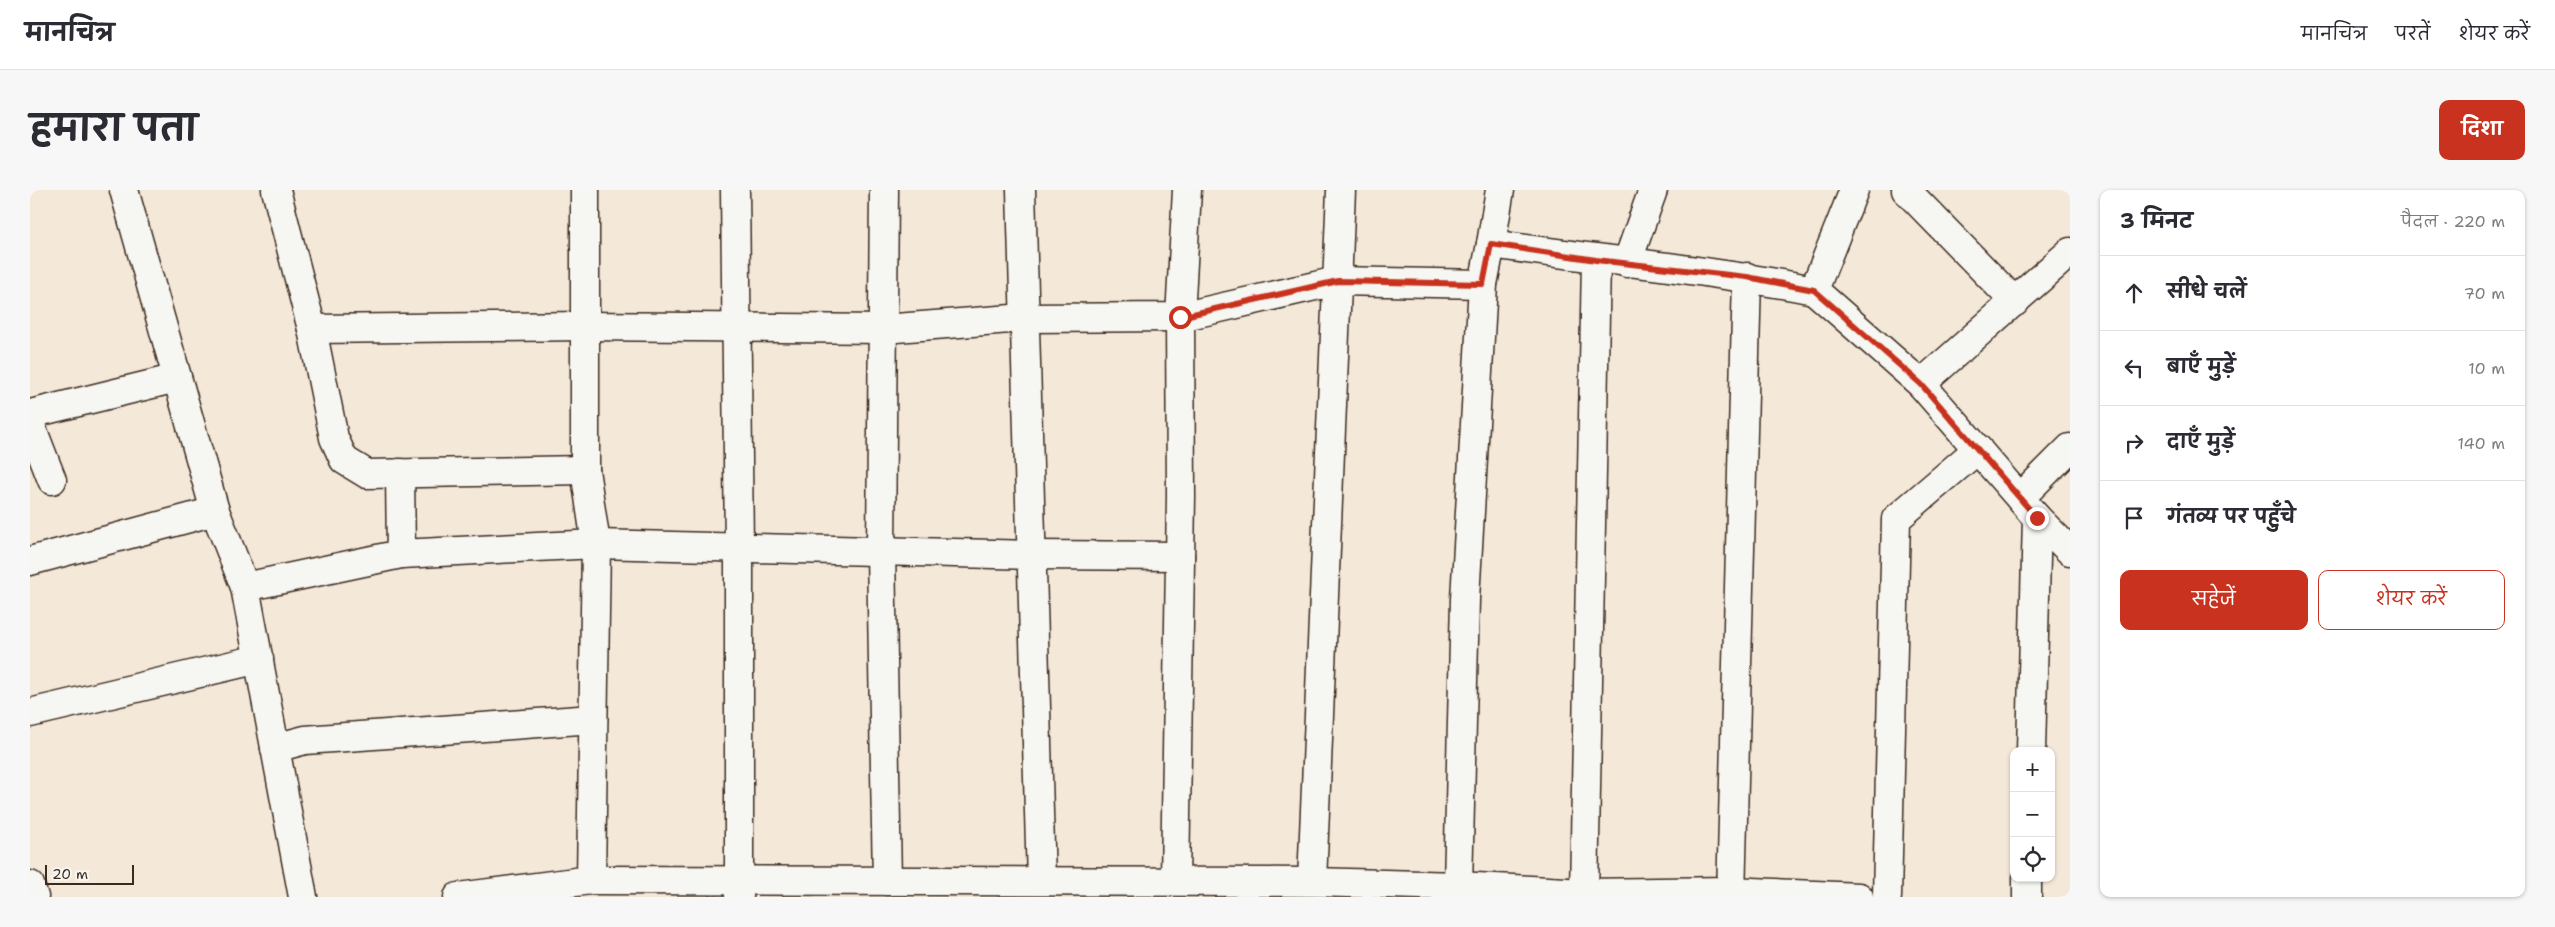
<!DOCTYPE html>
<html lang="hi">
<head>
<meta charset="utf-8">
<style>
	:root { --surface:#fff; --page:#f7f7f7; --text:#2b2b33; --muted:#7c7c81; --line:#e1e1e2; --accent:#c8321e }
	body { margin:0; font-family:"Shantell Sans","Playpen Sans Deva",sans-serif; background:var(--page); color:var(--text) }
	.controls { position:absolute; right:15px; bottom:15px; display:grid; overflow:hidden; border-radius:10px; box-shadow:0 1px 4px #0004 }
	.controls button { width:45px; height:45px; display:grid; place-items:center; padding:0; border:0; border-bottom:1px solid var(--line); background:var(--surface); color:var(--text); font:25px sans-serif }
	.scale { position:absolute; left:15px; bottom:12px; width:89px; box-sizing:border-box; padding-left:5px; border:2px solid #3b2a1e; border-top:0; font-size:14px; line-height:18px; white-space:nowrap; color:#3b2a1e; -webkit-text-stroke:4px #f6f6f2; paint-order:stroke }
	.stop { position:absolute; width:15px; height:15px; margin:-11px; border:4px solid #c8321e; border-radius:50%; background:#fff }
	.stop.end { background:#c8321e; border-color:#fff; box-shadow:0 1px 5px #0008 }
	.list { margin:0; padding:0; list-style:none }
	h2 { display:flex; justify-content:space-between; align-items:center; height:65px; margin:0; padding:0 20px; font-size:21px }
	h2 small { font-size:16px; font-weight:400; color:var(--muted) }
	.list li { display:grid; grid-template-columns:32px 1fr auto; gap:15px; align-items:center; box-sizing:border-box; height:75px; padding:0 20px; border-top:1px solid var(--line) }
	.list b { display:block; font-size:19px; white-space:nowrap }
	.list em { font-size:16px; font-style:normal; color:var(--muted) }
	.actions { display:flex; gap:10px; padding:15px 20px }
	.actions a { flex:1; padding:11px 0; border:1px solid var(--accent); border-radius:10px; text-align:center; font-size:18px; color:var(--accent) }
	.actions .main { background:var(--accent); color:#fff }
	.icon { flex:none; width:28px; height:28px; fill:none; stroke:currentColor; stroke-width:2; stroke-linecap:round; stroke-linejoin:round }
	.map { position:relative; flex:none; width:2040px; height:707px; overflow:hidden; border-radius:10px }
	header { display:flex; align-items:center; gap:30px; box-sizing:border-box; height:70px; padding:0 25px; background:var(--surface); border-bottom:1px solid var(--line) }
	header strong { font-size:24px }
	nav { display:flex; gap:28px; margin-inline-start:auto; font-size:18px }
	.intro { display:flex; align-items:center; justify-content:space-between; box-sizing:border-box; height:120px; padding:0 30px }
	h1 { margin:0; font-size:35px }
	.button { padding:12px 22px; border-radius:10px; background:var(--accent); color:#fff; font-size:18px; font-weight:700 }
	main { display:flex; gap:30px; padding:0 30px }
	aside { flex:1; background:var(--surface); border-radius:10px; box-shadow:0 1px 4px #0004 }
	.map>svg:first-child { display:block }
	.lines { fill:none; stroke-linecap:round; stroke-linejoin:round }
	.minor-casing { stroke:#3b2a1e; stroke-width:31 }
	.minor { stroke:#f6f6f2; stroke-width:28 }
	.route { stroke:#c8321e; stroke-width:6 }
</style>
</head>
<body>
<header>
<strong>मानचित्र</strong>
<nav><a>मानचित्र</a><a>परतें</a><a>शेयर करें</a></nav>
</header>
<div class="intro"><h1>हमारा पता</h1><a class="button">दिशा</a></div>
<main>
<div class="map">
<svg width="2040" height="707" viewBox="0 0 2040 707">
	<rect width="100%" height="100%" fill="#f4e8d9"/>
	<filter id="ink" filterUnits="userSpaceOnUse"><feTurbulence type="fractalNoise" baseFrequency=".02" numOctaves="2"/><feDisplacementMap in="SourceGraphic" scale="10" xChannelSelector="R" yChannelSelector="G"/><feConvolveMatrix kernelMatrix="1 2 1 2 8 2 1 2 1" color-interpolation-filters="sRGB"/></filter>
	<g filter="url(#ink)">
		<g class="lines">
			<g class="minor-casing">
				<g id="minor">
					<polyline points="94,0 185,321 215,397 273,707"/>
					<polyline points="246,0 282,139 304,248 314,270 337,284 555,280"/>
					<polyline points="705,0 709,358 709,707"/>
					<polyline points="854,0 851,361 857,691"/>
					<polyline points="991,0 1011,691"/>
					<polyline points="1824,0 1784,100 1891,194 2007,328 2001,561"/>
					<polyline points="1876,0 1985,112"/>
					<polyline points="1461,54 1470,0"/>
					<polyline points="1597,73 1623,0"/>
					<polyline points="282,139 555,136 853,139 995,128 1150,127 1307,91 1453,94"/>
					<polyline points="1891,194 2040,62"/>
					<polyline points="0,224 147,188"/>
					<polyline points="0,233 22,290"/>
					<polyline points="370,283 371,364"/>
					<polyline points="1990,308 2040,258"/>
					<polyline points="2007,328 2040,361"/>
					<polyline points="0,371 185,321"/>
					<polyline points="215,397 371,364 566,354 1002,365 1150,366"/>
					<polyline points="0,523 229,469"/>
					<polyline points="245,558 275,550 563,529"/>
					<polyline points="561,690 1282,692 1311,0"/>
					<polyline points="1145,691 1151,306 1150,127 1157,0"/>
					<polyline points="1282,692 1428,696 1554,703 1701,701 1829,707"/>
					<polyline points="0,695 4,707"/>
					<path d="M1428,696L1435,409L1453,94L1461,54C1569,70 1677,79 1784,100"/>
					<polyline points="1554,703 1566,70"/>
					<polyline points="428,707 561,690 566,354 555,280 555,0"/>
					<polyline points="1701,707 1717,87"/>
					<polyline points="1857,707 1866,329 1948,259"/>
					<polyline points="1997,707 1997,688"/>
				</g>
			</g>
			<use href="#minor" class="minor"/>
		</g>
	</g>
	<g class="lines" filter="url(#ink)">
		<polyline class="route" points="1150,127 1308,91 1453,94 1461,54 1566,70 1717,87 1784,100 1891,194 2007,328"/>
	</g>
</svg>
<div class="controls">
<button>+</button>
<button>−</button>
<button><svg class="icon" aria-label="locate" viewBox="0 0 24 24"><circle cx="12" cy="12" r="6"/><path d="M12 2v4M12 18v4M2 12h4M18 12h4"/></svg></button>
</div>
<div class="scale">20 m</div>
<div class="stop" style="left:1150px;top:127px"></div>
<div class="stop end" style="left:2007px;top:328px"></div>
</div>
<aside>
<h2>3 मिनट<small>पैदल · 220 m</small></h2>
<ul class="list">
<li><svg class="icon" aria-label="ahead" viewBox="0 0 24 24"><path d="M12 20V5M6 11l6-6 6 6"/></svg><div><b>सीधे चलें</b></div><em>70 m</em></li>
<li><svg class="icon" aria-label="left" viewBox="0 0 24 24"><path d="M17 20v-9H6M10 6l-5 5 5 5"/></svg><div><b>बाएँ मुड़ें</b></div><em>10 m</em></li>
<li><svg class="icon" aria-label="right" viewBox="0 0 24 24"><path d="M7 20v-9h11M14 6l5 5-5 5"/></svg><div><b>दाएँ मुड़ें</b></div><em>140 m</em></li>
<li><svg class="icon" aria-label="arrive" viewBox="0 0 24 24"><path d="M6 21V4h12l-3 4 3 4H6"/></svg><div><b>गंतव्य पर पहुँचे</b></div></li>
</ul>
<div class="actions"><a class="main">सहेजें</a><a>शेयर करें</a></div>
</aside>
</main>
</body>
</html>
